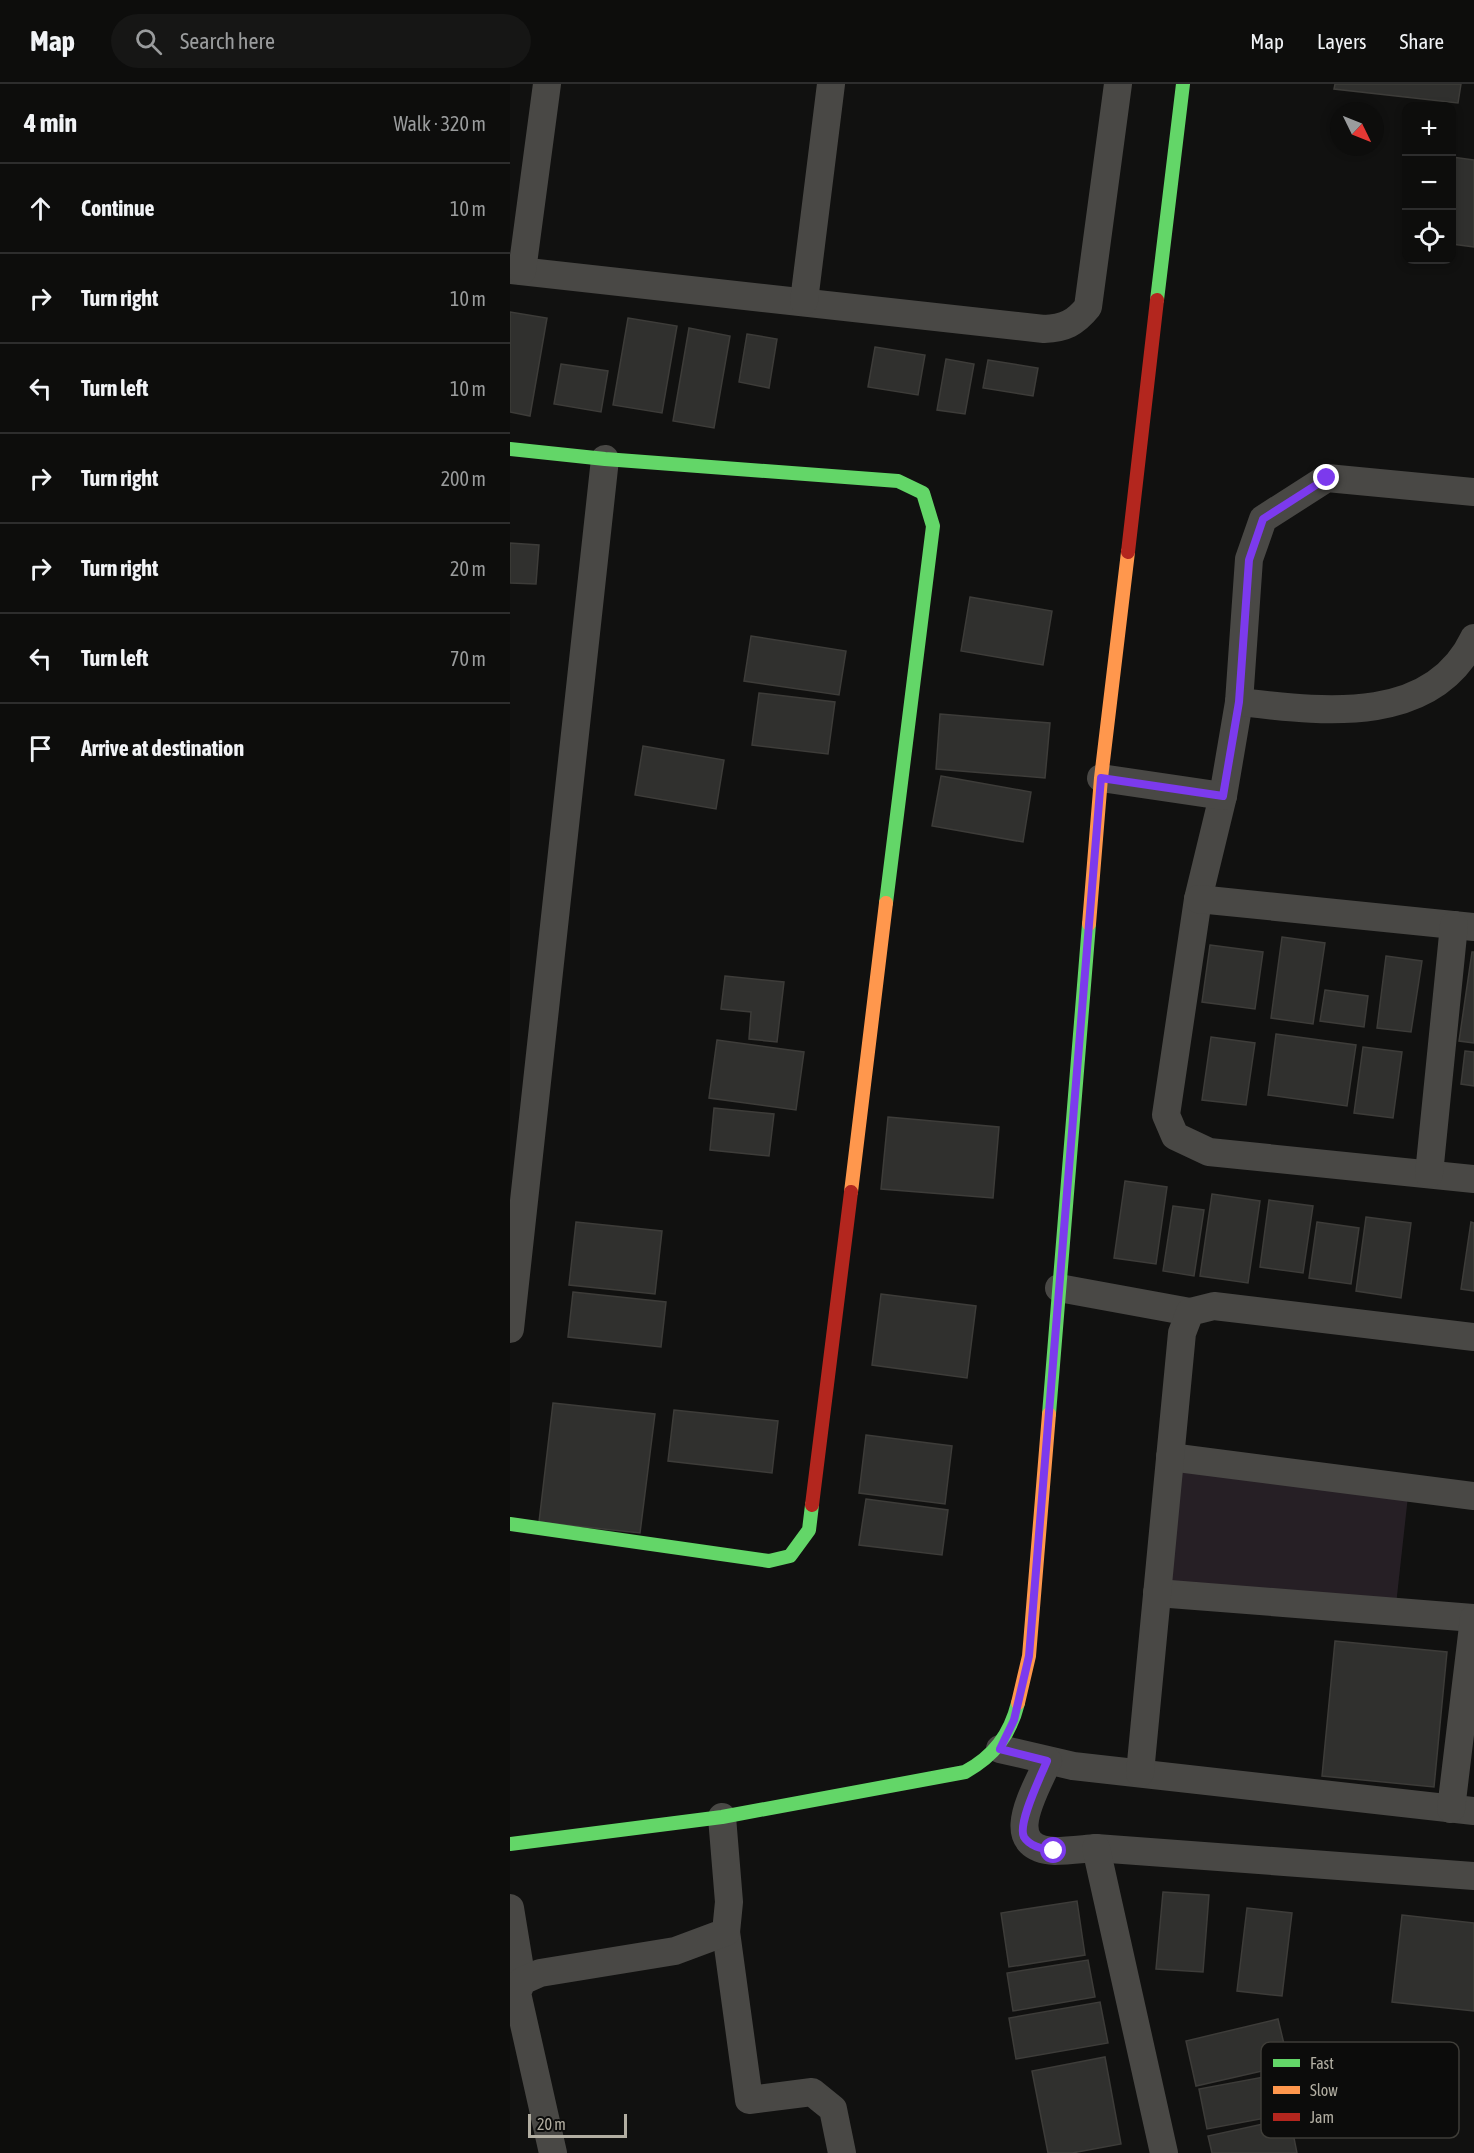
<!DOCTYPE html>
<html lang="en">
<head>
<meta charset="utf-8">
<style>
	:root { --surface:#0d0d0c; --page:#161615; --text:#f1f3f6; --muted:#9a9c9d; --line:#2d2d2d }
	body { margin:0; font-family:"Asap Condensed",sans-serif; background:var(--page); color:var(--text) }
	.controls { position:absolute; right:18px; top:18px; display:grid; overflow:hidden; border-radius:12px; box-shadow:0 3px 9px #0003 }
	.controls button { width:54px; height:54px; display:grid; place-items:center; padding:0; border:0; border-bottom:2px solid var(--line); background:var(--surface); color:var(--text); font:30px sans-serif }
	.compass { position:absolute; left:820px; top:18px; width:54px; height:54px; border-radius:50%; background:var(--surface); box-shadow:0 3px 9px #0003; rotate:133deg }
	.scale { position:absolute; left:18px; bottom:15px; width:99px; box-sizing:border-box; padding-left:6px; border:3px solid #b2aea2; border-top:0; font-size:16px; line-height:21px; white-space:nowrap; color:#b2aea2; -webkit-text-stroke:4px #0c0c0b; paint-order:stroke }
	.stop { position:absolute; width:18px; height:18px; margin:-14px; border:4px solid #7c3aed; border-radius:50%; background:#fff }
	.stop.end { background:#7c3aed; border-color:#fff; box-shadow:0 2px 6px #0008 }
	.list { margin:0; padding:0; list-style:none }
	h2 { display:flex; justify-content:space-between; align-items:center; height:78px; margin:0; padding:0 24px; font-size:26px }
	h2 small { font-size:20px; font-weight:400; color:var(--muted) }
	.list li { display:grid; grid-template-columns:39px 1fr auto; gap:18px; align-items:center; box-sizing:border-box; height:90px; padding:0 24px; border-top:2px solid var(--line) }
	.list b { display:block; font-size:22px; white-space:nowrap }
	.list em { font-size:20px; font-style:normal; color:var(--muted) }
	.icon { flex:none; width:33px; height:33px; fill:none; stroke:currentColor; stroke-width:2; stroke-linecap:round; stroke-linejoin:round }
	.map { position:relative; flex:none; width:964px; height:2069px; overflow:hidden }
	header { display:flex; align-items:center; gap:36px; box-sizing:border-box; height:84px; padding:0 30px; background:var(--surface); border-bottom:2px solid var(--line) }
	header strong { font-size:28px }
	nav { display:flex; gap:33px; margin-inline-start:auto; font-size:21px }
	.search { width:420px; height:54px; background:var(--page); display:flex; align-items:center; gap:15px; box-sizing:border-box; padding:0 21px; border-radius:33px; color:var(--muted); font-size:22px }
	main { display:flex }
	aside { flex:1; background:var(--surface) }
	.map>svg:first-child { display:block }
	.green { fill:#261f25 }
	.building { fill:#30302e; stroke:#3d3c39; stroke-width:1.5 }
	.lines { fill:none; stroke-linecap:round; stroke-linejoin:round }
	.street { stroke:#494845; stroke-width:28 }
	.fast { stroke:#63d668; stroke-width:14 }
	.slow { stroke:#ff974d; stroke-width:14 }
	.jam { stroke:#b3261e; stroke-width:14 }
	.route { stroke:#7c3aed; stroke-width:8 }
	.key { fill:#0c0c0b; stroke:#3e3d38; stroke-width:1.5 }
	.key-label { font-size:16px; fill:#b2aea2 }
</style>
</head>
<body>
<header>
<strong>Map</strong>
<div class="search"><svg class="icon" aria-label="search" viewBox="0 0 24 24"><circle cx="10" cy="10" r="6"/><path d="M15 15l6 6"/></svg>Search here</div>
<nav><a>Map</a><a>Layers</a><a>Share</a></nav>
</header>
<main>
<aside>
<h2>4 min<small>Walk · 320 m</small></h2>
<ul class="list">
<li><svg class="icon" aria-label="ahead" viewBox="0 0 24 24"><path d="M12 20V5M6 11l6-6 6 6"/></svg><div><b>Continue</b></div><em>10 m</em></li>
<li><svg class="icon" aria-label="right" viewBox="0 0 24 24"><path d="M7 20v-9h11M14 6l5 5-5 5"/></svg><div><b>Turn right</b></div><em>10 m</em></li>
<li><svg class="icon" aria-label="left" viewBox="0 0 24 24"><path d="M17 20v-9H6M10 6l-5 5 5 5"/></svg><div><b>Turn left</b></div><em>10 m</em></li>
<li><svg class="icon" aria-label="right" viewBox="0 0 24 24"><path d="M7 20v-9h11M14 6l5 5-5 5"/></svg><div><b>Turn right</b></div><em>200 m</em></li>
<li><svg class="icon" aria-label="right" viewBox="0 0 24 24"><path d="M7 20v-9h11M14 6l5 5-5 5"/></svg><div><b>Turn right</b></div><em>20 m</em></li>
<li><svg class="icon" aria-label="left" viewBox="0 0 24 24"><path d="M17 20v-9H6M10 6l-5 5 5 5"/></svg><div><b>Turn left</b></div><em>70 m</em></li>
<li><svg class="icon" aria-label="arrive" viewBox="0 0 24 24"><path d="M6 21V4h12l-3 4 3 4H6"/></svg><div><b>Arrive at destination</b></div></li>
</ul>
</aside>
<div class="map">
<svg width="964" height="2069" viewBox="0 0 964 2069">
	<rect width="100%" height="100%" fill="#111110"/>
	<polygon class="green" points="654,1376 899,1403 885,1530 639,1503"/>
	<g class="building">
		<polygon points="825,0 951,0 948,19 824,5"/>
		<polygon points="942,73 964,76 964,163 942,160"/>
		<polygon points="0,228 37,234 20,332 0,328"/>
		<polygon points="118,234 167,242 152,329 103,321"/>
		<polygon points="179,244 220,252 204,344 163,337"/>
		<polygon points="237,250 267,255 259,304 229,298"/>
		<polygon points="365,263 415,271 408,311 358,303"/>
		<polygon points="436,275 464,280 455,330 427,326"/>
		<polygon points="478,276 528,284 523,312 473,304"/>
		<polygon points="51,280 98,287 91,328 44,320"/>
		<polygon points="0,459 29,461 26,500 0,499"/>
		<polygon points="460,513 542,527 533,581 451,567"/>
		<polygon points="241,552 336,567 329,611 234,597"/>
		<polygon points="249,609 325,618 318,670 242,661"/>
		<polygon points="430,630 540,639 535,694 426,685"/>
		<polygon points="133,662 214,676 206,725 125,711"/>
		<polygon points="431,692 521,708 513,758 422,742"/>
		<polygon points="772,853 815,859 803,940 761,934"/>
		<polygon points="700,861 753,868 745,925 692,918"/>
		<polygon points="962,868 964,868 964,959 949,957"/>
		<polygon points="876,872 912,877 901,948 867,944"/>
		<polygon points="215,892 274,898 267,958 239,955 241,928 211,925"/>
		<polygon points="815,906 858,912 854,943 810,937"/>
		<polygon points="766,950 846,961 837,1022 758,1011"/>
		<polygon points="701,953 745,959 736,1021 692,1016"/>
		<polygon points="207,956 294,968 286,1026 199,1014"/>
		<polygon points="853,963 892,968 883,1034 844,1029"/>
		<polygon points="955,967 964,968 964,1002 951,1000"/>
		<polygon points="204,1024 264,1030 259,1072 200,1066"/>
		<polygon points="378,1033 489,1043 483,1114 371,1105"/>
		<polygon points="615,1097 657,1103 646,1180 604,1174"/>
		<polygon points="702,1110 750,1117 738,1199 690,1192"/>
		<polygon points="759,1116 803,1122 793,1189 750,1183"/>
		<polygon points="663,1122 694,1126 684,1192 653,1187"/>
		<polygon points="856,1133 901,1139 891,1214 846,1207"/>
		<polygon points="66,1138 152,1147 145,1210 59,1201"/>
		<polygon points="807,1138 849,1144 841,1200 799,1194"/>
		<polygon points="961,1138 964,1139 964,1207 951,1205"/>
		<polygon points="63,1208 156,1218 151,1263 58,1253"/>
		<polygon points="371,1210 466,1222 457,1294 362,1281"/>
		<polygon points="43,1319 145,1330 130,1449 29,1438"/>
		<polygon points="164,1326 268,1337 262,1389 158,1377"/>
		<polygon points="356,1351 442,1362 435,1420 349,1409"/>
		<polygon points="356,1415 438,1426 432,1471 349,1461"/>
		<polygon points="825,1557 937,1568 924,1703 812,1692"/>
		<polygon points="653,1808 699,1811 693,1888 646,1885"/>
		<polygon points="567,1817 575,1871 499,1883 491,1829"/>
		<polygon points="737,1824 782,1829 772,1912 727,1907"/>
		<polygon points="892,1831 964,1839 964,1927 882,1918"/>
		<polygon points="578,1876 585,1913 503,1927 497,1889"/>
		<polygon points="590,1918 598,1959 506,1975 499,1934"/>
		<polygon points="768,1935 779,1981 686,2002 676,1957"/>
		<polygon points="595,1973 611,2060 562,2069 538,2069 522,1987"/>
		<polygon points="775,1989 782,2029 697,2045 689,2005"/>
		<polygon points="780,2034 787,2069 702,2069 698,2052"/>
	</g>
	<g class="lines">
		<g class="street">
			<path d="M0,186L534,245C555,244 565,239 578,223L608,0"/>
			<polyline points="12,187 37,0"/>
			<polyline points="294,217 321,0"/>
			<polyline points="964,408 817,394 753,435 739,475 729,618 713,712 688,815 656,1031 665,1052 699,1068 964,1095"/>
			<path d="M729,618C810,627 922,643 964,554"/>
			<polyline points="591,694 713,712"/>
			<polyline points="688,815 964,843"/>
			<polyline points="919,1090 944,841"/>
			<polyline points="549,1204 680,1228"/>
			<polyline points="0,1245 95,375"/>
			<polyline points="660,1373 964,1412"/>
			<polyline points="647,1509 964,1534"/>
			<polyline points="490,1665 563,1682 964,1727"/>
			<path d="M538,1677C526,1706 488,1764 545,1767C558,1767 573,1765 586,1764L964,1792"/>
			<polyline points="630,1689 672,1249 680,1228 704,1222 964,1253"/>
			<polyline points="941,1725 964,1534"/>
			<polyline points="586,1764 654,2069"/>
			<polyline points="0,1824 12,1897"/>
			<polyline points="216,1848 239,2016 302,2008 323,2025 332,2069"/>
			<polyline points="43,2069 7,1909 12,1897 30,1889 165,1867 216,1848 219,1818 212,1733"/>
		</g>
		<g class="fast">
			<polyline points="647,216 673,0"/>
			<polyline points="0,365 95,375 388,397 413,409 423,442 376,819"/>
			<polyline points="539,1330 579,840"/>
			<polyline points="0,1440 259,1477 280,1472 299,1446 302,1421"/>
			<path d="M0,1760L212,1733L455,1688C484,1672 500,1651 508,1619"/>
		</g>
		<g class="slow">
			<polyline points="579,840 591,694 618,468"/>
			<polyline points="341,1108 376,819"/>
			<polyline points="508,1619 519,1572 539,1330"/>
		</g>
		<g class="jam">
			<polyline points="618,468 647,216"/>
			<polyline points="302,1421 341,1108"/>
		</g>
	</g>
	<g class="lines">
		<path class="route" d="M544,1767C534,1765 520,1763 514,1753C507,1740 531,1692 537,1677L490,1665L504,1636L519,1572L591,694L713,712L729,618L739,476L753,435L817,394"/>
	</g>
	<rect x="751" y="1958" width="198" height="96" rx="9" class="key"/>
	<rect x="763" y="1975" width="27" height="8" fill="#63d668"/>
	<rect x="763" y="2002" width="27" height="8" fill="#ff974d"/>
	<rect x="763" y="2029" width="27" height="8" fill="#b3261e"/>
	<g class="key-label">
		<text x="800" y="1985">Fast</text>
		<text x="800" y="2012">Slow</text>
		<text x="800" y="2039">Jam</text>
	</g>
</svg>
<div class="controls">
<button>+</button>
<button>−</button>
<button><svg class="icon" aria-label="locate" viewBox="0 0 24 24"><circle cx="12" cy="12" r="6"/><path d="M12 2v4M12 18v4M2 12h4M18 12h4"/></svg></button>
</div>
<svg class="compass" viewBox="-18 -18 36 36"><path d="M0-13l5 13h-10z" fill="#e53935"/><path d="M0 13l5-13h-10z" fill="#9a9c9d"/></svg>
<div class="scale">20 m</div>
<div class="stop" style="left:544px;top:1767px"></div>
<div class="stop end" style="left:817px;top:394px"></div>
</div>
</main>
</body>
</html>
